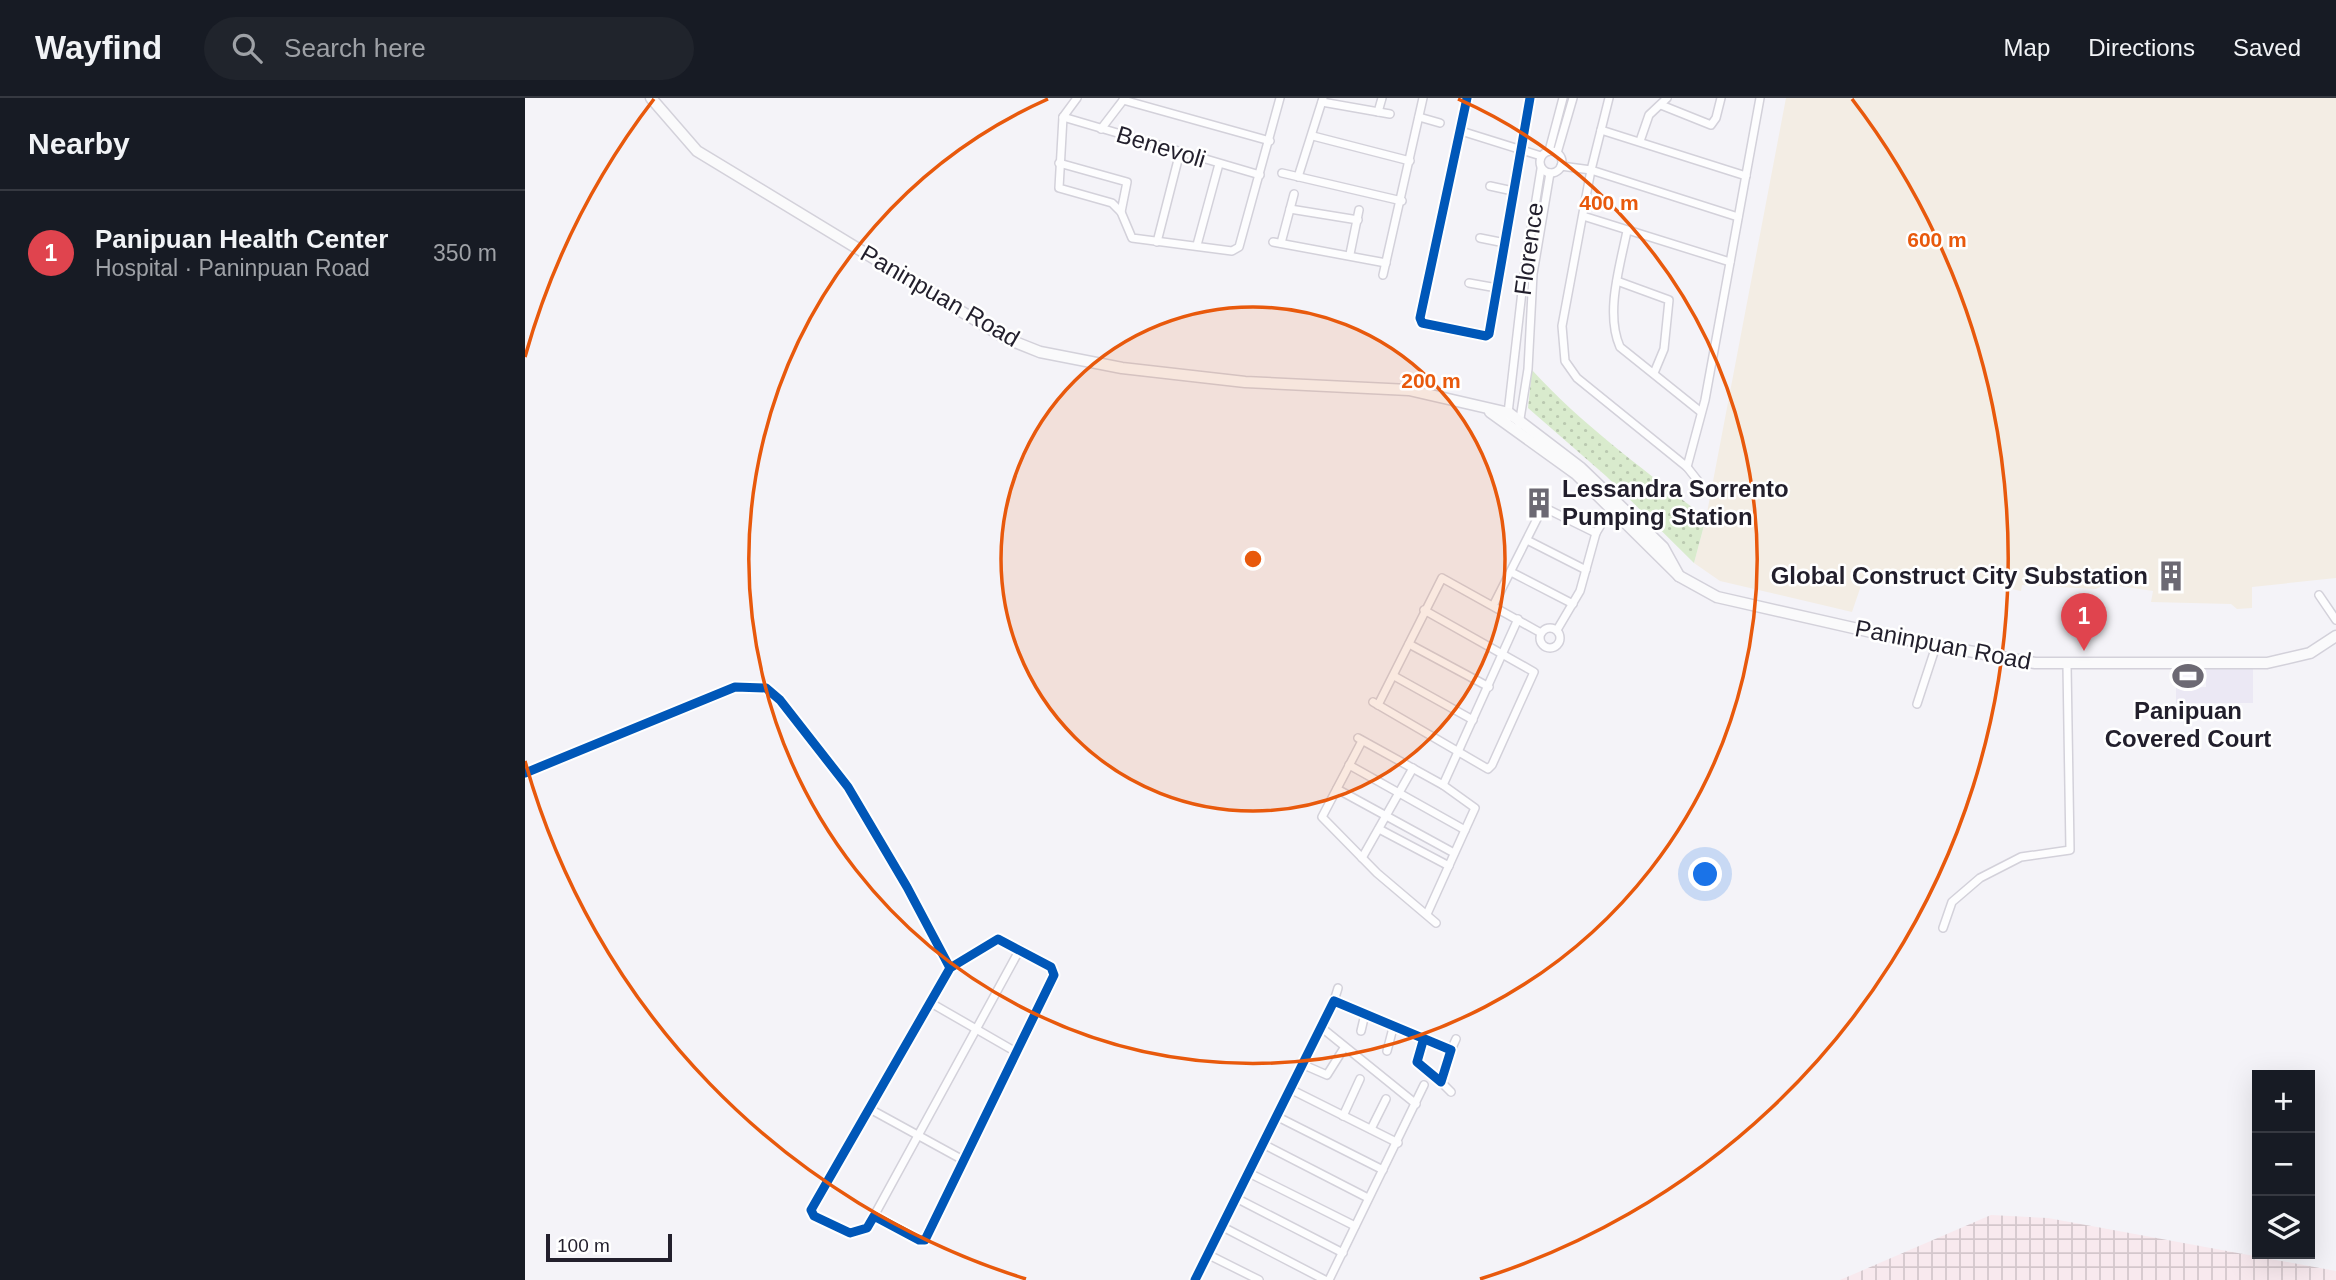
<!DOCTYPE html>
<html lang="en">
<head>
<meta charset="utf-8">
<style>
	:root { --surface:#171b24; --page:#20242c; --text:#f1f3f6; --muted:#9ea1a6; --line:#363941; --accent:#6c6973 }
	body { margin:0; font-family:Arial,sans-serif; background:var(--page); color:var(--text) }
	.controls { position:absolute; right:21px; bottom:21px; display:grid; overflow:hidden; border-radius:0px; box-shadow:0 7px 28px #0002 }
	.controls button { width:63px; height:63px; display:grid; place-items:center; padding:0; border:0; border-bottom:2px solid var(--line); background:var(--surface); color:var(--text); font:35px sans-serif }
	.scale { position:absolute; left:21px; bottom:18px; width:126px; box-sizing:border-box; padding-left:7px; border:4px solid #221f2c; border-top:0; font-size:19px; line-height:24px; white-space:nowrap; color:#221f2c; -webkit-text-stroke:5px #fff; paint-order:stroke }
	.you { position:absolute; left:1181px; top:777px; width:24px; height:24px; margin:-18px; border:5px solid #fff; border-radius:50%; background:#1a73e8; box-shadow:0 0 0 10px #1a73e833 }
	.badge { display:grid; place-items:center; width:46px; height:46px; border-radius:50%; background:var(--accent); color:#fff; font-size:23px; font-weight:700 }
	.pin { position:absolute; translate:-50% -58px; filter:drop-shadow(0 2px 4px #0008) }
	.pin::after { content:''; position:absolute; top:37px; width:24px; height:21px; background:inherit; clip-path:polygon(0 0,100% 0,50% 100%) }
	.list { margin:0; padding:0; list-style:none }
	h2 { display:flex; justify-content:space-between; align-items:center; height:91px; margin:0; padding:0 28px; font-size:30px }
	h2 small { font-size:23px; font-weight:400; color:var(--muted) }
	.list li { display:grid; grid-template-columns:46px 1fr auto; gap:21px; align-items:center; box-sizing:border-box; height:126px; padding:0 28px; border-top:2px solid var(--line) }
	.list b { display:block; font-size:26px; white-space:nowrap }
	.list p { margin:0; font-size:23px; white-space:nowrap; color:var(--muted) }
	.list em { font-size:23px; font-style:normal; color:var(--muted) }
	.icon { flex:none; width:38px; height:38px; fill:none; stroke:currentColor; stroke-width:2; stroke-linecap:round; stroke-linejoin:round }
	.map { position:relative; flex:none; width:1811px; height:1182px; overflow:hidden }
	header { display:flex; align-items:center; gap:42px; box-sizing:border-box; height:98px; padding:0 35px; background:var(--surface); border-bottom:2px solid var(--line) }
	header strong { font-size:33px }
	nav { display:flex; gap:38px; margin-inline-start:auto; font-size:24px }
	.search { width:490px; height:63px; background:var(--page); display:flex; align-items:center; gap:18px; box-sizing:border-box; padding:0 24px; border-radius:38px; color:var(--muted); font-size:26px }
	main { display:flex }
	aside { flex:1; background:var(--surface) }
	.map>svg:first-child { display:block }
	.commercial { fill:#f3ede4 }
	.industrial { fill:url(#industrial-grid) }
	.built { fill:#ebe8f4 }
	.grass { fill:url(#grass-dots) }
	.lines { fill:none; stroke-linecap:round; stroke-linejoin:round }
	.minor-casing { stroke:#d3d1da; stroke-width:10 }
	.secondary-casing { stroke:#d3d1da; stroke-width:13 }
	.minor { stroke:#fdfdfe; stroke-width:7 }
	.secondary { stroke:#fafafb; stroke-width:10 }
	.cycleway-casing { stroke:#fff; stroke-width:13 }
	.cycleway { stroke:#0057b8; stroke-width:9 }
	.ring { fill:none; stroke:#e8590c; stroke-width:3.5 }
	.labels { text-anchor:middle; stroke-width:5; stroke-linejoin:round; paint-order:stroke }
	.street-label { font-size:24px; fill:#221f2c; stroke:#fff }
	.poi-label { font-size:24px; font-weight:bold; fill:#221f2c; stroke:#fff; text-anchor:start }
	.centre { fill:#e8590c; stroke:#fff; stroke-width:3.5 }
	.ring-label { font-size:21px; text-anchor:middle; font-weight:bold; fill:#e8590c; stroke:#fff; stroke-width:5; stroke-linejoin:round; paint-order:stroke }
</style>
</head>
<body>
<header>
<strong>Wayfind</strong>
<div class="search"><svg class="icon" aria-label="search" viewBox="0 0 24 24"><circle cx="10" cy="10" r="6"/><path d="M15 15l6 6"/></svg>Search here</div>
<nav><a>Map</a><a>Directions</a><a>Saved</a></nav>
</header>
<main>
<aside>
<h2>Nearby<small></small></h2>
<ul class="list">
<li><span class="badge" style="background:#e0444e">1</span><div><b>Panipuan Health Center</b><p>Hospital · Paninpuan Road</p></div><em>350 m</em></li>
</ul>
</aside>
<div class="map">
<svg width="1811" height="1182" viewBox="0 0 1811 1182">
	<defs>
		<pattern id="industrial-grid" width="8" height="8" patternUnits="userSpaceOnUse" patternTransform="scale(1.75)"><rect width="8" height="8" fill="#f8e9ee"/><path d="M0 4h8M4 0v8" fill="none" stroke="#d4c7cc"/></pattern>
		<pattern id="grass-dots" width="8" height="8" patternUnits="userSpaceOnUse" patternTransform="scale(1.75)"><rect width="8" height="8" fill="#d9ebcd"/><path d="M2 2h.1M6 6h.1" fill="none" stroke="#bac9b0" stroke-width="1.8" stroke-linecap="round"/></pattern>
	</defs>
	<rect width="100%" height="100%" fill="#f4f3f8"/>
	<polygon class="commercial" points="1261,0 1811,0 1811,480 1727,489 1727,510 1712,511 1706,506 1626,504 1628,493 1581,486 1571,491 1497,487 1496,493 1401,473 1398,479 1360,472 1357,479 1340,476 1327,514 1195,483 1169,465 1181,420"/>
	<polygon class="industrial" points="1466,1117 1523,1120 1811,1173 1811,1182 1315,1182"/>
	<polygon class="built" points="1681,566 1728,566 1728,605 1651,605 1651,590 1681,589"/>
	<path class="grass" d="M1007,272C1058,328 1121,373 1181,420L1169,465L1081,378L1003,310Z"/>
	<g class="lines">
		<g class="minor-casing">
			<g id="minor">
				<polyline points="552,0 538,19 534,90 587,105 596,114 607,140 707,153 714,149 755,0"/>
				<polyline points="942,0 895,220 897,225 961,238 964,236 1005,0"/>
				<polyline points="1084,0 1066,72 1037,228 1040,263 1052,280 1162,369 1173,383"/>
				<polyline points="598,2 745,43"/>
				<polyline points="797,4 865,16"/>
				<polyline points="1136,7 1186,27 1191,20 1196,0"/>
				<polyline points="853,14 857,0"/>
				<polyline points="538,19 735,77"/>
				<polyline points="894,19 915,25"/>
				<polyline points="576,31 599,1"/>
				<polyline points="1076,32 1221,78"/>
				<polyline points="936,33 1016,58"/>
				<polyline points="788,38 885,63"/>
				<polyline points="1115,43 1124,17 1142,0"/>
				<circle cx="1026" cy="64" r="11"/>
				<polyline points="1024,53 1038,0"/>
				<polyline points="1032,55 1048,0"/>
				<polyline points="534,65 602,84 596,114"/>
				<polyline points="1036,68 1066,72 1213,119"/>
				<polyline points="757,75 877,103"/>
				<polyline points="773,79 798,0"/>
				<polyline points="965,88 988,93"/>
				<polyline points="765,111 833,122"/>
				<polyline points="1058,118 1205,164"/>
				<path d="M1102,133C1095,168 1080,215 1095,249L1176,314"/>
				<polyline points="955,140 980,145"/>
				<polyline points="632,144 655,54"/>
				<polyline points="748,144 861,165"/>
				<polyline points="756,145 769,96"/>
				<polyline points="672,147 694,66"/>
				<polyline points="825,156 834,112"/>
				<polyline points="858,177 898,0"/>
				<polyline points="1092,183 1144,202 1139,251 1129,275"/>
				<polyline points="944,185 972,190"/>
				<polyline points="982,324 999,176 1016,71"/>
				<polyline points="994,327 1003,271 1008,176 1025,75"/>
				<polyline points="1162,369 1180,302 1235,0"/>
				<polyline points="1002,442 1061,472"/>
				<polyline points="986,474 1048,506"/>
				<polyline points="1794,497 1811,522"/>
				<polyline points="969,506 1018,409 1071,435"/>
				<circle cx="1025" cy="540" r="10"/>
				<polyline points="1032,532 1055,493 1071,435 1088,407"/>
				<polyline points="884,546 964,589"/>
				<polyline points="869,578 948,622"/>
				<polyline points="848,604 963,671 967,667 1009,574 899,512"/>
				<polyline points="1392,606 1411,548"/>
				<polyline points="853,607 917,480 1016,535"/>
				<polyline points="833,640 918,687 993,521"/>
				<polyline points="837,643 797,719 852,775 911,825"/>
				<polyline points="824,667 940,732"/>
				<polyline points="0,675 210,589 241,590 255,602 323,689 382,789 425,870"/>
				<polyline points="812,691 929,755"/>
				<polyline points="854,731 924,768"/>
				<polyline points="837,760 888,670"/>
				<polyline points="902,816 950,710 918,687"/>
				<polyline points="1418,830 1427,804 1455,780 1496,759 1545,752 1542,567"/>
				<polygon points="473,841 526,869 529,877 400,1142 394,1142 349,1118 342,1130 325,1135 289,1118 286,1112 425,870"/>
				<polyline points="809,903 813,890"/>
				<polyline points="406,905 491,954"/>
				<polyline points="797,930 891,1006"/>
				<polyline points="836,933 840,916"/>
				<polyline points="926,952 931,941"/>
				<polyline points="862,953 868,930"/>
				<polyline points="779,967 802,977 819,950"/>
				<polyline points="916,984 926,994"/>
				<polyline points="767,992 873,1045"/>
				<polyline points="345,1011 438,1062"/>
				<polyline points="818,1018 835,981"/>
				<polyline points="753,1019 858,1072"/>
				<polyline points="846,1031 861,1001"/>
				<polyline points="738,1046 843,1100"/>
				<polyline points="724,1075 830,1128"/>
				<polyline points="711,1100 818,1155"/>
				<polyline points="349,1118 495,851"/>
				<polyline points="696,1128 800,1182"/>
				<polyline points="682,1156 734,1182"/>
				<polyline points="670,1182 809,903 926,952 916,984 892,964 898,943"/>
				<polyline points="804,1182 899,987"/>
			</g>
		</g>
		<g class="secondary-casing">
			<g id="secondary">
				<polyline points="126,0 172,53 480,240 515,254 597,270 720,284 884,292 984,315 1056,370 1138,449 1154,478"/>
				<polyline points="965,314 1051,376 1154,478 1192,499 1377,541 1510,565 1742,565 1785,555 1811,538"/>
			</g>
		</g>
		<use href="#minor" class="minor"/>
		<use href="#secondary" class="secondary"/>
		<g class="cycleway-casing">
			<g id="cycleway">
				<polyline points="942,0 895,220 897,225 961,238 964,236 1005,0"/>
				<polyline points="0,675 210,589 241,590 255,602 323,689 382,789 425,870"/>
				<polygon points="473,841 526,869 529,877 400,1142 394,1142 349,1118 342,1130 325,1135 289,1118 286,1112 425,870"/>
				<polyline points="670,1182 809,903 926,952 916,984 892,964 898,943"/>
			</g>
		</g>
		<use href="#cycleway" class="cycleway"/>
	</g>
	<circle cx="728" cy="461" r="252" fill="#e8590c" fill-opacity=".12"/>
	<g class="ring">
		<circle cx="728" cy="461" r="252"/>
		<path d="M933 1A504 504 0 1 1 523 1"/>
		<path d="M501 1181A755 755 0 0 1 0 663M0 259A755 755 0 0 1 129 1M1327 1A755 755 0 0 1 955 1181"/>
	</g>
	<defs>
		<g id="building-bare" transform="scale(2.415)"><path d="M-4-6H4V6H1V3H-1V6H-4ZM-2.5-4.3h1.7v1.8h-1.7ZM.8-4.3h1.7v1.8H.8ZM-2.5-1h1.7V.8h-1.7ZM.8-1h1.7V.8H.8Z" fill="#6c6973" stroke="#fff" stroke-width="2.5" paint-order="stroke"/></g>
		<g id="stadium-bare" transform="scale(2.415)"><path d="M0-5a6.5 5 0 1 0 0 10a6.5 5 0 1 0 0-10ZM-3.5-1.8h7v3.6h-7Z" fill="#6c6973" stroke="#fff" stroke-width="2.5" paint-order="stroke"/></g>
	</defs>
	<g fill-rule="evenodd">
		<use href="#building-bare" x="1014" y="405"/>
		<use href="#building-bare" x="1646" y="478"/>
		<use href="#stadium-bare" x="1663" y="578"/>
	</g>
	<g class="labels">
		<g class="street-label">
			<text transform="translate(636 49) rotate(17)" y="8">Benevoli</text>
			<text transform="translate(1004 151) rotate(-82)" y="8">Florence</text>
			<text transform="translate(415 198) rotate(30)" y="8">Paninpuan Road</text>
			<text transform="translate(1418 547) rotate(11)" y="8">Paninpuan Road</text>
		</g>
		<g class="poi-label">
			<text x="1037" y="399">Lessandra Sorrento<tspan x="1037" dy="28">Pumping Station</tspan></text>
			<text x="1623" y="486" text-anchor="end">Global Construct City Substation</text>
			<text x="1663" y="621" text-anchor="middle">Panipuan<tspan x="1663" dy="28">Covered Court</tspan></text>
		</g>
	</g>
	<circle cx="728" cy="461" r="10" class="centre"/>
	<g class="ring-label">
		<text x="1084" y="112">400 m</text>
		<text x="1412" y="149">600 m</text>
		<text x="906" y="290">200 m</text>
	</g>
</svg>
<div class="controls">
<button>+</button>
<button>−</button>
<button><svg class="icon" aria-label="layers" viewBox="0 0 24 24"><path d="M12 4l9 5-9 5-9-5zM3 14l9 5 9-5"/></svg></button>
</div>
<div class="scale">100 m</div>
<div class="you"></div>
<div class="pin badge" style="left:1559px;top:553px;background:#e0444e">1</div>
</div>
</main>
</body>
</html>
